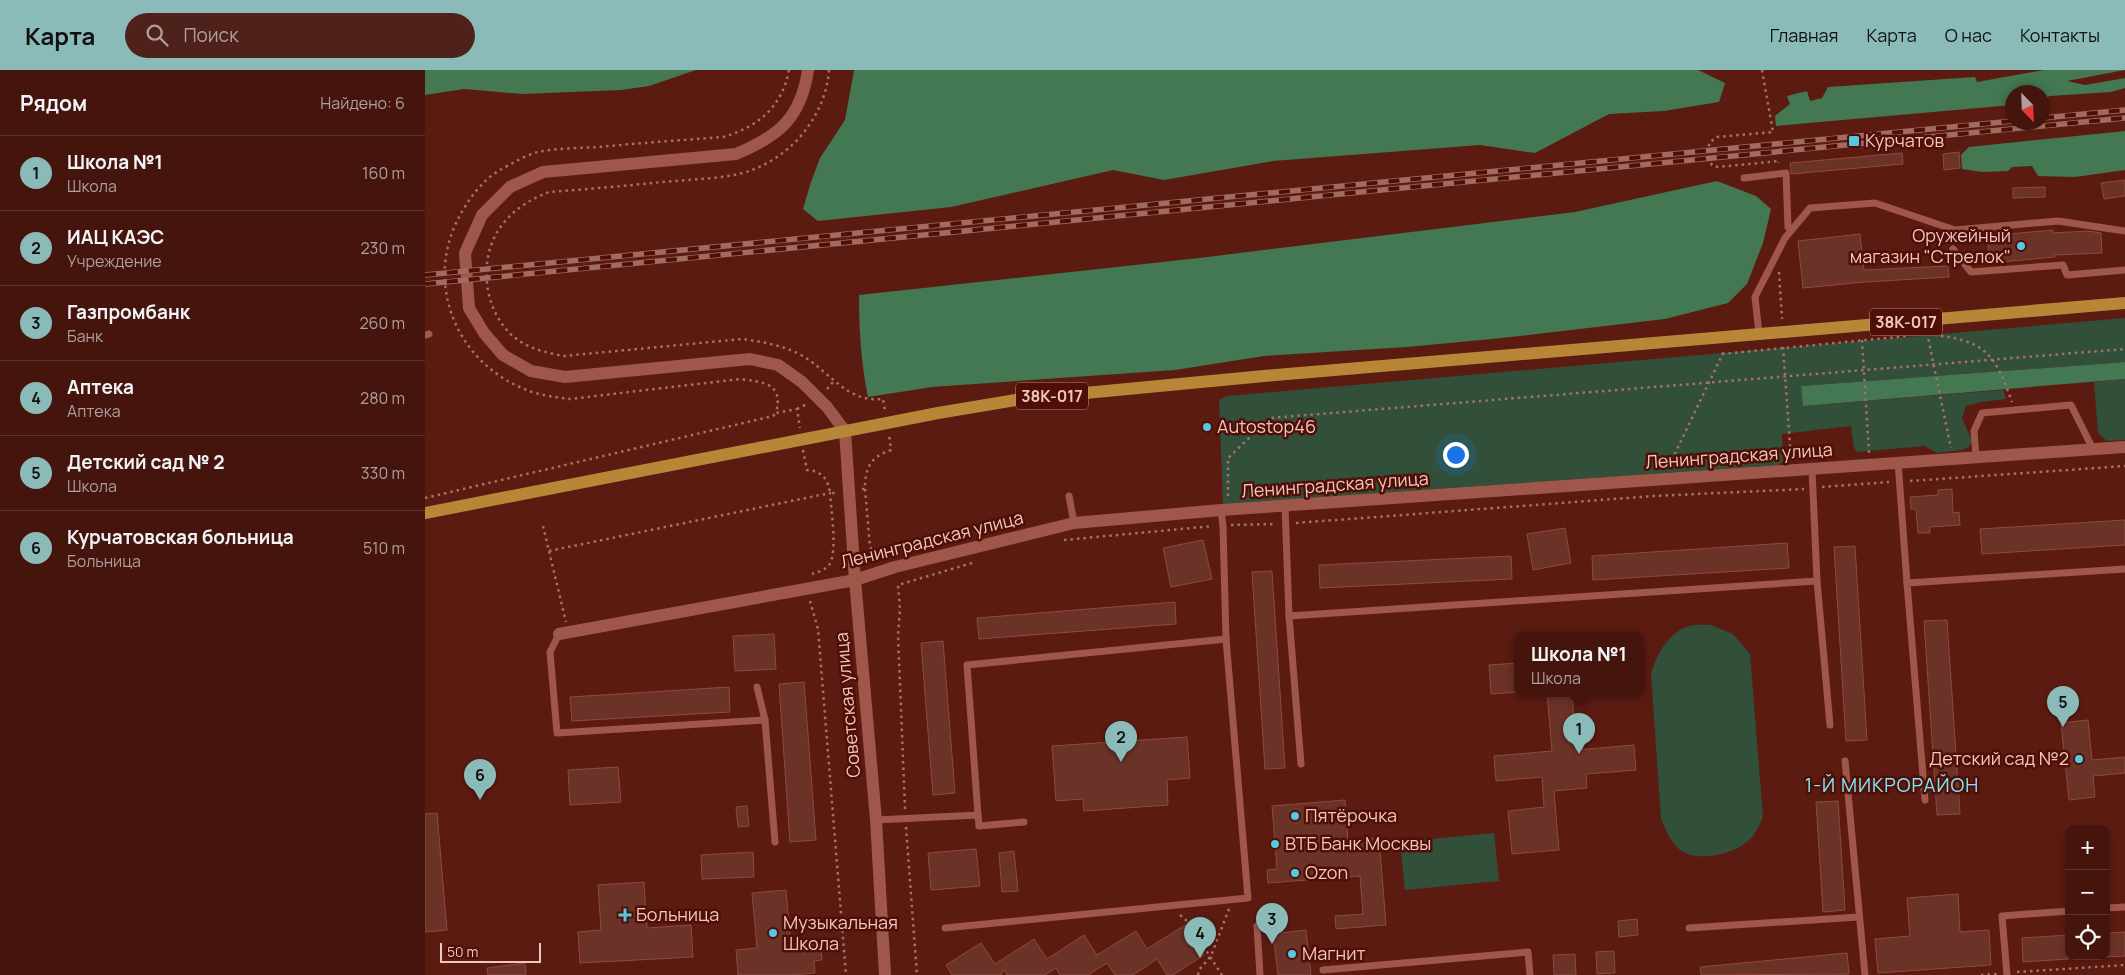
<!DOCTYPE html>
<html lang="ru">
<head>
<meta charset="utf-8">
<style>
	:root { --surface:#45140d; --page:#4f211b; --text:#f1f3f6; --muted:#b09e9d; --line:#5d332e; --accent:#8bbbb9 }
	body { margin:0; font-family:Manrope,sans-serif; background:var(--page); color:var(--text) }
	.controls { position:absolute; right:15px; bottom:15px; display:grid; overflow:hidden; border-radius:10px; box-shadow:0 2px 8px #0003 }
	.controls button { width:45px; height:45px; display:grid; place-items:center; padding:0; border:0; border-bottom:1px solid var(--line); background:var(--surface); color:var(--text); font:25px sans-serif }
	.compass { position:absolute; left:1580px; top:15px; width:45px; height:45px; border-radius:50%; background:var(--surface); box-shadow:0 2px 8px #0003; rotate:157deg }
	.scale { position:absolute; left:15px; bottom:12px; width:101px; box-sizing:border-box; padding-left:5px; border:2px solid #f0c7bf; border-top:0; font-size:14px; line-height:18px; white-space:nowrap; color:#f0c7bf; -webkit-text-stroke:4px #500f06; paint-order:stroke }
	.you { position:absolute; left:1030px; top:384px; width:18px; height:18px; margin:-12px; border:4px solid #fff; border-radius:50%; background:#1a73e8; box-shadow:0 0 0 8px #1a73e833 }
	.badge { display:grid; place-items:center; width:32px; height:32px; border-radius:50%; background:var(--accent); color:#111; font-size:16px; font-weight:700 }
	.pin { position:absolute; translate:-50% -41px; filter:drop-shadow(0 1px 2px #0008) }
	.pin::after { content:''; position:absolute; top:26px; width:18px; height:15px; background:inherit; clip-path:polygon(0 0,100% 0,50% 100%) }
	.popup { position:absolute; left:1089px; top:562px; width:130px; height:65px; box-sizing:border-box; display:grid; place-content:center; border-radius:10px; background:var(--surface); filter:drop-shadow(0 1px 4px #0005); font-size:16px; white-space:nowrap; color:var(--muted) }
	.popup b { font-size:19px; color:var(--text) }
	.popup::after { content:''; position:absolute; left:50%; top:100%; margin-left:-10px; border:10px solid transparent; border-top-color:var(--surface) }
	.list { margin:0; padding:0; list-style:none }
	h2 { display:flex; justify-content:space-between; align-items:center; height:65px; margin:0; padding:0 20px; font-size:21px }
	h2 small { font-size:16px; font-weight:400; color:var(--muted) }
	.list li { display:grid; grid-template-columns:32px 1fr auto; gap:15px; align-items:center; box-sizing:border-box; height:75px; padding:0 20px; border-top:1px solid var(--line) }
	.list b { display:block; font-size:19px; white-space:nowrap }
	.list p { margin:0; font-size:16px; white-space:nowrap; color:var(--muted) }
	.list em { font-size:16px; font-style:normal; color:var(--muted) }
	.icon { flex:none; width:28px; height:28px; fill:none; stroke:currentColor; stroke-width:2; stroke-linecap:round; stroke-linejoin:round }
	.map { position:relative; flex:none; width:1700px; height:905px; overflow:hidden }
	header { display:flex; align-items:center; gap:30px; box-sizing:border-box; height:70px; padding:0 25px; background:var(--accent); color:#111 }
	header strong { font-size:24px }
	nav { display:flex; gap:28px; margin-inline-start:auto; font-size:18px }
	.search { width:350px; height:45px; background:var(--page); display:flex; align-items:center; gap:12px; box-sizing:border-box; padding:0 18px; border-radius:28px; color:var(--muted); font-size:19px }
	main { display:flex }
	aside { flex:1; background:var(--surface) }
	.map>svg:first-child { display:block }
	.green { fill:#314f39 }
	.forest { fill:#437852 }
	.building { fill:#6b3228; stroke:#8f4a3d }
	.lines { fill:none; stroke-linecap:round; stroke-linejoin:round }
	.path { stroke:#a67168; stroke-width:2.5; stroke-dasharray:2.5 4; stroke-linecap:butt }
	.service { stroke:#9e574a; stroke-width:7 }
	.minor { stroke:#9e574a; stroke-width:12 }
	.tertiary { stroke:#9e574a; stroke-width:12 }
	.primary { stroke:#b88637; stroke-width:12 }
	.rail-casing { stroke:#a16b62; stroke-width:5.5 }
	.rail { stroke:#500f06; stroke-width:4; stroke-dasharray:11; stroke-linecap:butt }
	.poi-dot { fill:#55cadf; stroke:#500f06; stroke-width:2 }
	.labels { text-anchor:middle; stroke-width:5; stroke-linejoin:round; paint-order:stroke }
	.shield { fill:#500f06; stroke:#c09088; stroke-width:1 }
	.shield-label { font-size:16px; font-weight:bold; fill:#f0c7bf }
	.poi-label { font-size:18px; fill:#f0c7bf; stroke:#500f06; text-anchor:start }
	.street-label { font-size:18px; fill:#f0c7bf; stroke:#500f06 }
	.neighbourhood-label { font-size:19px; letter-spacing:1px; fill:#7fe6fa; stroke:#500f06 }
</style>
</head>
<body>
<header>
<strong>Карта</strong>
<div class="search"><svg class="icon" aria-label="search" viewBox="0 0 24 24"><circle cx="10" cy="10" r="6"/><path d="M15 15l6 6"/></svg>Поиск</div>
<nav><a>Главная</a><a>Карта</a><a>О нас</a><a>Контакты</a></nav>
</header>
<main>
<aside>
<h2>Рядом<small>Найдено: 6</small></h2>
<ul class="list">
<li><span class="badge">1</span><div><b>Школа №1</b><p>Школа</p></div><em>160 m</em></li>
<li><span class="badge">2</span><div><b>ИАЦ КАЭС</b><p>Учреждение</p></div><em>230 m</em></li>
<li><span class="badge">3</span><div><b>Газпромбанк</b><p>Банк</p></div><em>260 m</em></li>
<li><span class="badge">4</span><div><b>Аптека</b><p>Аптека</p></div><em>280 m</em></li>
<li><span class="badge">5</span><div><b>Детский сад № 2</b><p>Школа</p></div><em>330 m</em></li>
<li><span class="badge">6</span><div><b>Курчатовская больница</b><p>Больница</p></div><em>510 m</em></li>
</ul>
</aside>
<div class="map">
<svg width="1700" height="905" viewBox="0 0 1700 905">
	<rect width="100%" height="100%" fill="#5c1b11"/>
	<g class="green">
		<polygon points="1700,248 1700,292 1376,316 1378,336 1578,320 1581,329 1556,332 1541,336 1537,348 1547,371 1544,377 1537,380 1512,383 1500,376 1432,382 1429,378 1426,356 1357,364 1358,391 1354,395 798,434 794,330 802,326"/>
		<polygon points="1700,309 1700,370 1682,371 1673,363 1669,312"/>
		<path d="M1286,555L1308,564L1325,584L1338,747C1335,754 1331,763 1326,768C1312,784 1271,794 1254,779C1245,771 1241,760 1236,749L1226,603C1232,585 1242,564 1262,557C1268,554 1278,555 1286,555Z"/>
		<polygon points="1069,763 1074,811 980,820 975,772"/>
	</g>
	<g class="forest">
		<polygon points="0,0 271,0 224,16 196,20 97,24 39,19 0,25"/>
		<polygon points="429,0 1273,0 1300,13 1294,32 1239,41 1184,44 1110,83 1055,75 848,91 739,110 688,100 526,137 393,151 378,139 386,112 395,88 420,50"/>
		<polygon points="1619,0 1700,0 1642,11 1660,15 1700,8 1700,18 1686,22 1625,26 1618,29 1618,22 1588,22 1587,35 1351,56 1350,46 1365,34 1362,26 1382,21 1385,31 1397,28 1403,17 1550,7 1552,12"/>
		<polygon points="1700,61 1700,100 1650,107 1613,106 1607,96 1587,97 1583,101 1557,102 1537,99 1536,85 1544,77"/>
		<path d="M1292,111L1331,126L1346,139L1338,173L1322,214L1303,233L1240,249L1077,268L982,277L839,286L750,300L507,317L443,327C436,293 434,260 434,225L774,188L1150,142Z"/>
		<polygon points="1700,292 1700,309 1378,336 1376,316"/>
	</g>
	<g class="building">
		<polygon points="1534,82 1535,98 1519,100 1518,84"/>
		<polygon points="1477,83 1478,94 1366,104 1366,101 1365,93"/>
		<polygon points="1700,110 1700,126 1679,129 1676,113"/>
		<polygon points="1620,117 1620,127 1588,128 1588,118"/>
		<polygon points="1628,160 1628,163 1663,161 1676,163 1677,183 1630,185 1630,187 1565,193 1562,166"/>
		<polygon points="1435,164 1439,200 1523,196 1524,207 1440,212 1378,218 1373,171"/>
		<polygon points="1527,419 1528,443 1534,442 1535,455 1505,457 1505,463 1493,463 1491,439 1486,439 1485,427 1513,425 1513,420"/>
		<polygon points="1700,450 1700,475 1557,484 1555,459"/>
		<polygon points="1140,458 1146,493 1108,500 1102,464"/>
		<polygon points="778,470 787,509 746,517 738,478"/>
		<polygon points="1362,473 1364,498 1168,510 1167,486"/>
		<polygon points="1430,476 1442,670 1421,671 1409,477"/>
		<polygon points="1086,486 1087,509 895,518 894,495"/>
		<polygon points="847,501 860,698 840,699 827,502"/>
		<polygon points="750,532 751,554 554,569 552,548"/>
		<polygon points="1522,550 1535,744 1512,745 1499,551"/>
		<polygon points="349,564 351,599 310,601 308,566"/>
		<polygon points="518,571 530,723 508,725 496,573"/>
		<polygon points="1093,593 1093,622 1066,624 1064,595"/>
		<polygon points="379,612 391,770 365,772 354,614"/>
		<polygon points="304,617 305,642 147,651 145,627"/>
		<polygon points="1122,623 1147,623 1151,680 1209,675 1211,700 1161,704 1162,718 1129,721 1134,780 1087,784 1083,741 1119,737 1117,707 1071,711 1069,686 1127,681"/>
		<polygon points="1663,650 1667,690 1700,687 1700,703 1668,706 1670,727 1644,730 1636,653"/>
		<polygon points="762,667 765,708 742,710 743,735 659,741 658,729 631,731 627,676"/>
		<polygon points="193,697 196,732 145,735 143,700"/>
		<polygon points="920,730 923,771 954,768 961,855 911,859 910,846 938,844 935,806 843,813 842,800 852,799 847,736"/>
		<polygon points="1413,731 1420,840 1398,842 1391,732"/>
		<polygon points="322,736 324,756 313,757 311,737"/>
		<polygon points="12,743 22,860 0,862 0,744"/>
		<polygon points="551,779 555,816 506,820 503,783"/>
		<polygon points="589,781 593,821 577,822 574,783"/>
		<polygon points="328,782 329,807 277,809 276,785"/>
		<polygon points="219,812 222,858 266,855 268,887 155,893 153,862 176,860 173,815"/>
		<polygon points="361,820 366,875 388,873 388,880 396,879 397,890 389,891 390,903 365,905 313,905 311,880 332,878 327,823"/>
		<polygon points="1533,824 1535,862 1564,860 1566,895 1453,903 1450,869 1485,866 1482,828"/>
		<polygon points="1212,849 1213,865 1194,867 1193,851"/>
		<polygon points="760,855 779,885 748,905 742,905 732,889 708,905 690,905 682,893 663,905 635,905 631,898 620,905 582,905 580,900 576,903 577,905 527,905 521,895 556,873 570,894 609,869 622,889 659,865 672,885 711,861 722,879"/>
		<polygon points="881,860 886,905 853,905 848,864"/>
		<polygon points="1700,862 1700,886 1681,887 1681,863"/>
		<polygon points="1644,865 1644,889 1598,892 1597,868"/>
		<polygon points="1189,881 1190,903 1172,904 1171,882"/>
		<polygon points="1422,883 1424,904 1276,905 1275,897"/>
		<polygon points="1150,884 1151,905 1129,905 1128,885"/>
		<polygon points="100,893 101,905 63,905 62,898"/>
	</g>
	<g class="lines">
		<g class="path">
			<path d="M364,0C357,37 333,57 298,67C257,70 215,73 174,77C154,78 132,78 113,82C101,85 86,94 75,100C56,111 42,131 32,151C1,215 31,290 97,318C112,325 129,327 145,329L315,309C338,312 359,313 351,343L372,339L375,358"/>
			<path d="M404,0C400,51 360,95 309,105C286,109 261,110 237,112C200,116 162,119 124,122C106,129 89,139 77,155C52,187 58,241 89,267C102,278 122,283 139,286L317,269C338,272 357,275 376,285C405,301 421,333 458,329L460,341"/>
			<polyline points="1337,0 1348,62 1292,67 1284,73 1284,89 1287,95 1293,97 1354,91 1354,93"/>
			<polyline points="1354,202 1357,249"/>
			<polyline points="1502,263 1526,378"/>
			<path d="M1503,264C1559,271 1568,279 1587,332"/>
			<polyline points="1437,270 1444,383"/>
			<polyline points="1358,277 1366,389"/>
			<polyline points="1297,284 1482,266"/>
			<polyline points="402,319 409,311"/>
			<polyline points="372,339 382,334"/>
			<path d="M378,380L382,400C397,401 403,409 405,423H412"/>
			<polyline points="1244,396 1300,279"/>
			<polyline points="1485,411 1700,396"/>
			<polyline points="1397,417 1464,412"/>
			<path d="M437,419H440C440,398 445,387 466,380L464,364"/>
			<polyline points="440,419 445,477 449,483 460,487"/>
			<polyline points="803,426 803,388 845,348 1700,279"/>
			<polyline points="0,428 348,346 351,343"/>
			<polyline points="871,453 1229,426 1379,419"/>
			<polyline points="806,455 851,454"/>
			<polyline points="118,456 141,552"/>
			<polyline points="639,470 788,456"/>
			<path d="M124,481L405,423C406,440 413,482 404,495C400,500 393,502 387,504"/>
			<polyline points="385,531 393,559 421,905"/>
			<polyline points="480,739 473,565 475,540 473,515 547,493"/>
			<polyline points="481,757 492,905"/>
			<polyline points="755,845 762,851 797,905"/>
			<polyline points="1592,902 1700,895"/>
			<polyline points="773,905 774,900 786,886 804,839"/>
			<polyline points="1556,905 1572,904"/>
		</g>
		<g class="service">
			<polyline points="1319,108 1361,103 1363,157 1366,160"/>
			<polyline points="1528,179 1546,202 1638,195 1642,205 1700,200"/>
			<polyline points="1334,264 1330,227 1360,168 1385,138 1450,133 1530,160 1633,151 1700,161"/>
			<polyline points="0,265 4,264"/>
			<polyline points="1551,387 1549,361 1557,343 1646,335 1668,379"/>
			<polyline points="1473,392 1482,513"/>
			<polyline points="644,426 649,453"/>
			<polyline points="860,436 864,546 876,694"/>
			<polyline points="1392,511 1405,655"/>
			<polyline points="864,546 1392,511 1387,399"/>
			<polyline points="134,564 125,582 132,663 340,650 332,617"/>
			<polyline points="340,650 350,772"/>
			<polyline points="1420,691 1440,905"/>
			<polyline points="1500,730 1482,513 1700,499"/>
			<polyline points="553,745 542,595 801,569"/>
			<polyline points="451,750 553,745 554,756 599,752"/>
			<polyline points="1681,838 1700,837"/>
			<polyline points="832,856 835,905"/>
			<polyline points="520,858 823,828 801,569 798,456 796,440"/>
			<polyline points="1264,858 1434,847"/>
			<polyline points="898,900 1103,882 1105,905"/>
			<polyline points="1582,905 1577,846 1644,841"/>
		</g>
		<polyline class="minor" points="134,564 430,510"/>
		<g class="tertiary">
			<path d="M383,0C376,48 354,66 311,84L118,102L85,117L57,145L40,183L44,238L59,263L78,285L106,301L140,307L325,289L353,295L377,312L402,337L420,361L430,510L451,750L460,905"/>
			<polyline points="430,510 470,497 649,453 796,440 1700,377"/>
		</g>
		<polyline class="primary" points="0,443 513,343 597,329 839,306 1700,233"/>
		<g class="rail-casing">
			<g id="rail">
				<polyline points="1618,48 1700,40"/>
				<polyline points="0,205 1588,51"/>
				<polyline points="0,214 946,121 1700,48"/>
			</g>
		</g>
		<use href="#rail" class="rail"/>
	</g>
	<g class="poi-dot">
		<rect x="1423" y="65" width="12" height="12" rx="2.5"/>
		<circle cx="1596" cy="176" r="5"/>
		<circle cx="782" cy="357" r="5"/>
		<circle cx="1654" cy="689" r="5"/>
		<circle cx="870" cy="746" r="5"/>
		<circle cx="850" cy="774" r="5"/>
		<circle cx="870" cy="803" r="5"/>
		<path d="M197.5 837.5h5v5h5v5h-5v5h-5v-5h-5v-5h5z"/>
		<circle cx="348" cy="863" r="5"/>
		<circle cx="867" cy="884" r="5"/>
	</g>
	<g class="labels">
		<g class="shield">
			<rect x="1445" y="238.5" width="72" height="27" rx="4"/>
			<rect x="591" y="312.5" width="72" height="27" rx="4"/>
		</g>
		<g class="shield-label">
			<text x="1481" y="258">38К-017</text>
			<text x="627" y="332">38К-017</text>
		</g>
		<g class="poi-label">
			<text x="1440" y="77">Курчатов</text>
			<text x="1586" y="172" text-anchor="end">Оружейный<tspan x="1586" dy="21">магазин "Стрелок"</tspan></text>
			<text x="792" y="363">Autostop46</text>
			<text x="1644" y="695" text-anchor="end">Детский сад №2</text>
			<text x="880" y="752">Пятёрочка</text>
			<text x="860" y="780">ВТБ Банк Москвы</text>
			<text x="880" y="809">Ozon</text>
			<text x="211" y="851">Больница</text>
			<text x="358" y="859">Музыкальная<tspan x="358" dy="21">Школа</tspan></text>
			<text x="877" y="890">Магнит</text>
		</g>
		<g class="street-label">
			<text transform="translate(1314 386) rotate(-4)" y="6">Ленинградская улица</text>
			<text transform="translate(910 415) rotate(-4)" y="6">Ленинградская улица</text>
			<text transform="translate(507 470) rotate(-14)" y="6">Ленинградская улица</text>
			<text transform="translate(423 635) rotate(-95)" y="6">Советская улица</text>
		</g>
		<g class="neighbourhood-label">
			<text x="1467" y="722">1-Й МИКРОРАЙОН</text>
		</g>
	</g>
</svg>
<div class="controls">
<button>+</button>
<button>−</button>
<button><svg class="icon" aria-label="locate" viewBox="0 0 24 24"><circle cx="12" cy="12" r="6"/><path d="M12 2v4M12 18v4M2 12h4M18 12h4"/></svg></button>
</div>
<svg class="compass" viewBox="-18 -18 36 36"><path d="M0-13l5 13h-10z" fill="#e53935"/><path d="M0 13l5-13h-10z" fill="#b09e9d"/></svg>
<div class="scale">50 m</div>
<div class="you"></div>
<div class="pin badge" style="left:1154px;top:684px">1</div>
<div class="popup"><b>Школа №1</b>Школа</div>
<div class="pin badge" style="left:696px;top:692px">2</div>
<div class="pin badge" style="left:847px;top:874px">3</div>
<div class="pin badge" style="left:775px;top:888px">4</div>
<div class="pin badge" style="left:1638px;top:657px">5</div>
<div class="pin badge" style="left:55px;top:730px">6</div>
</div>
</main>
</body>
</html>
